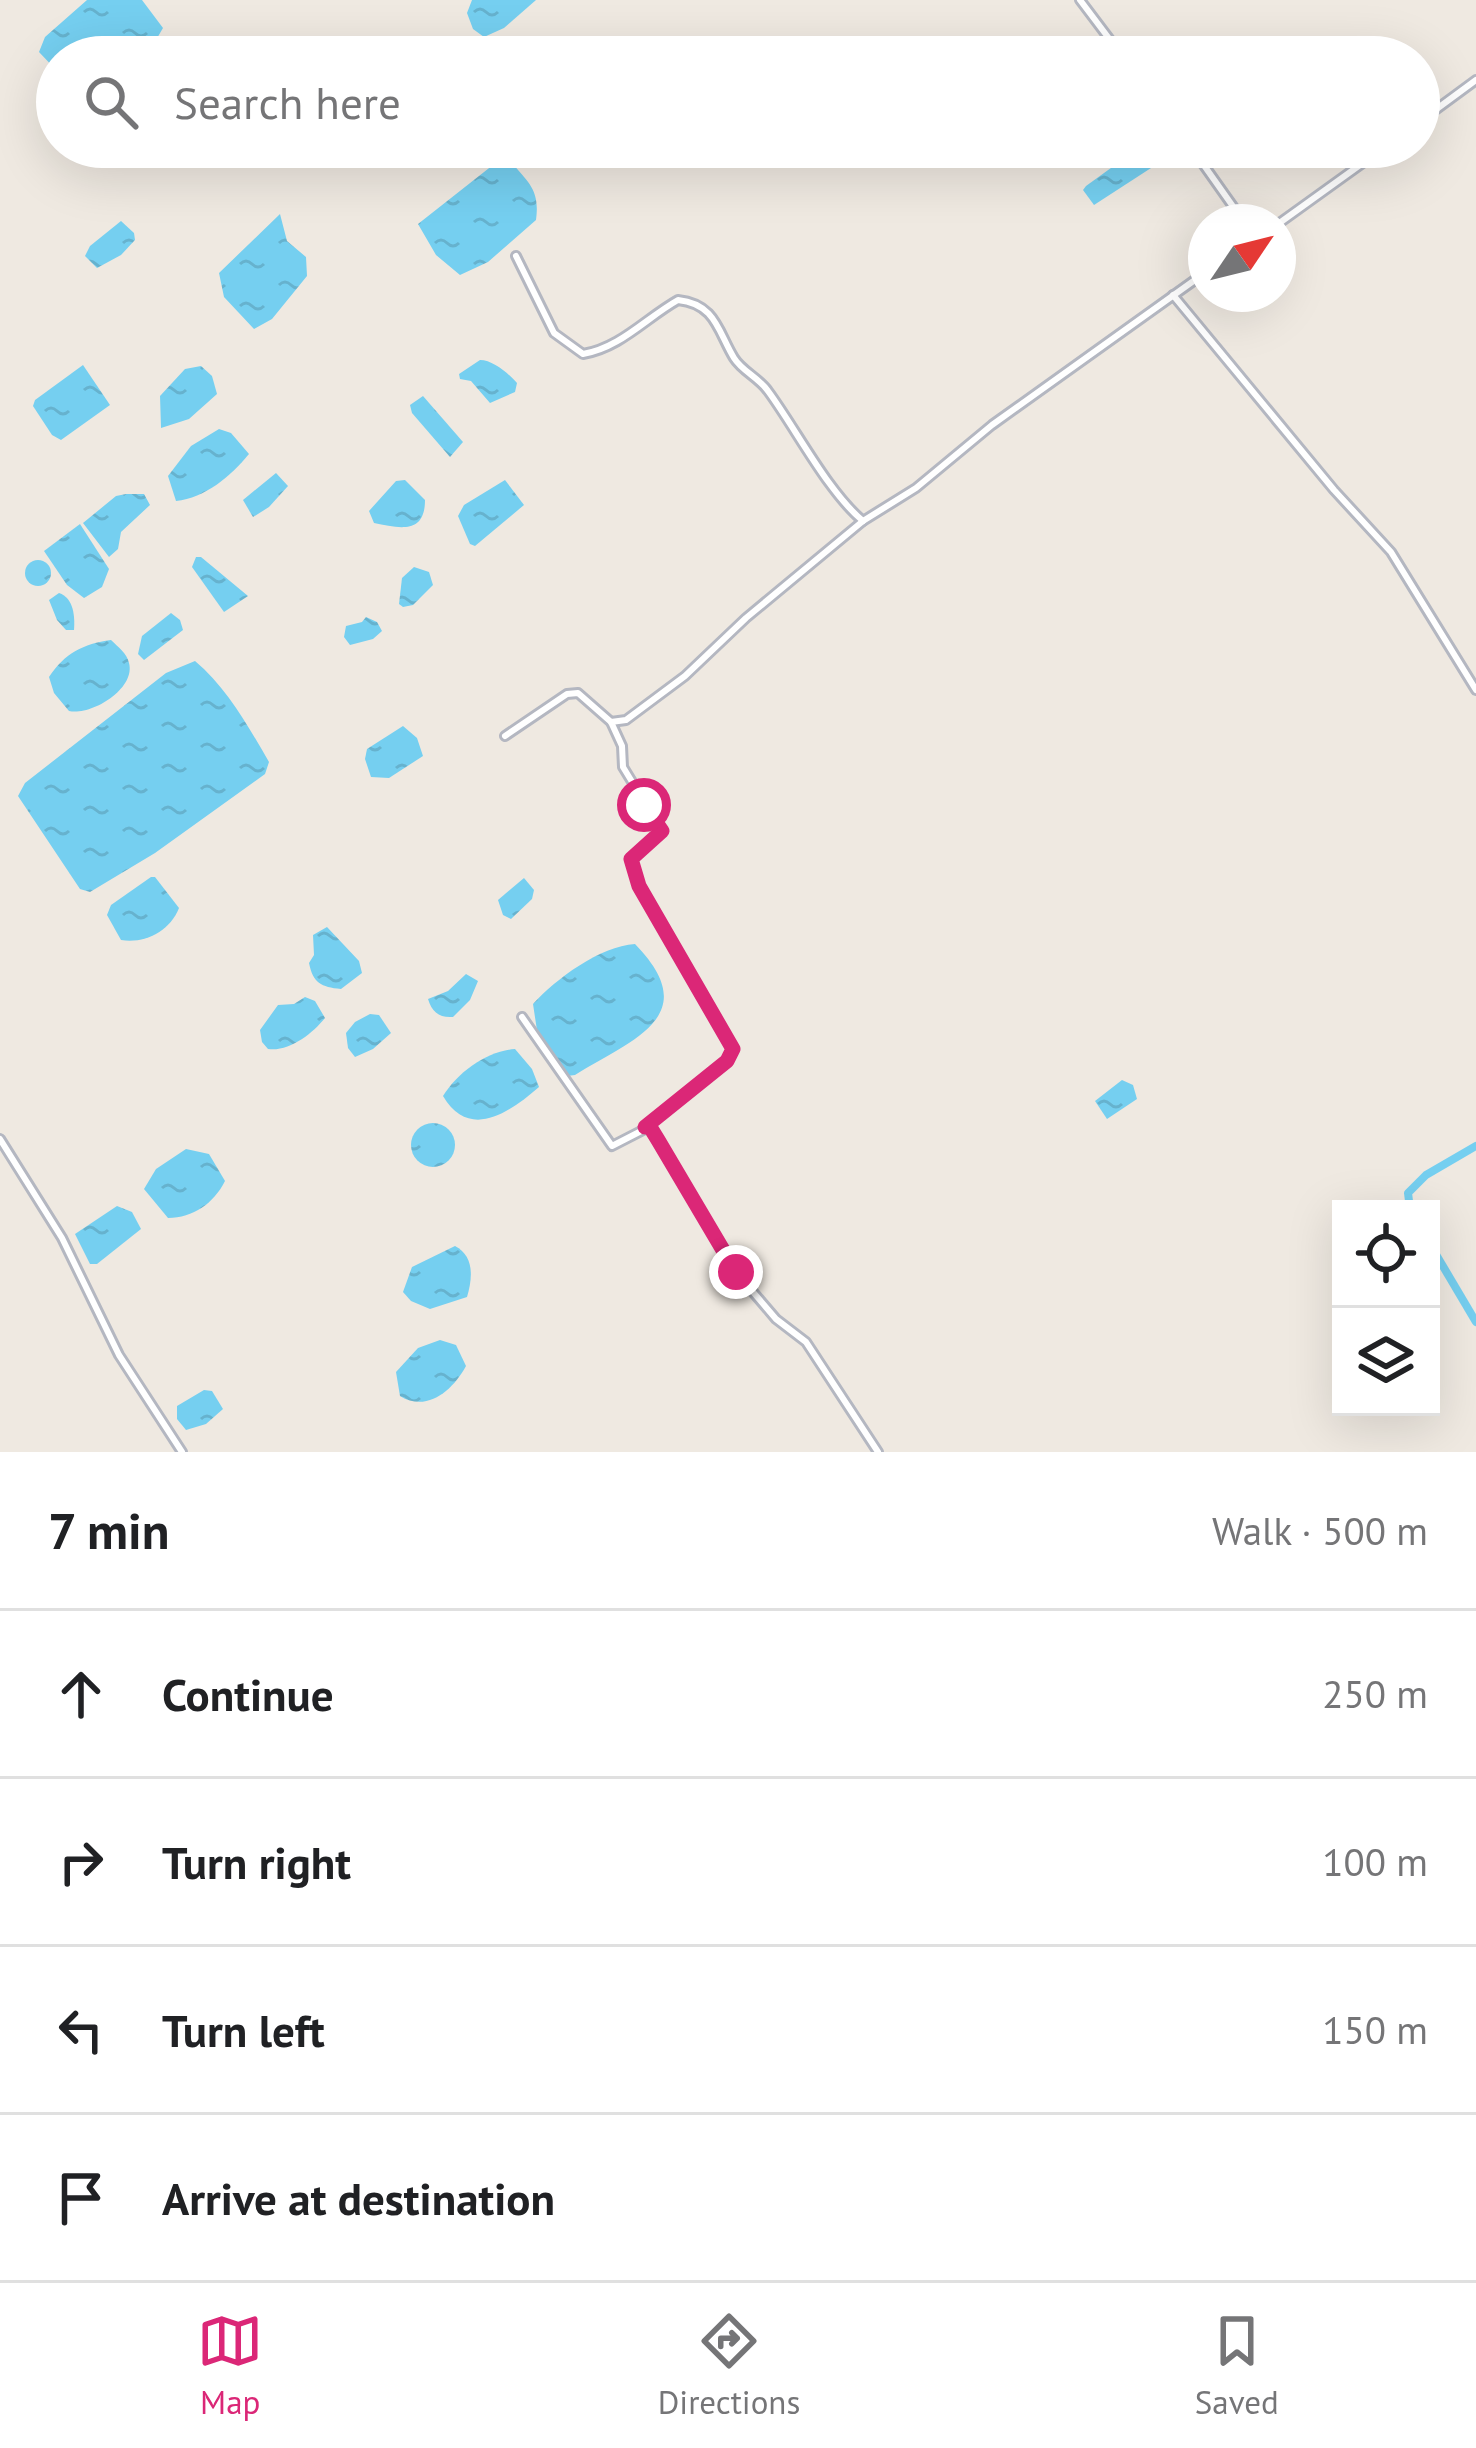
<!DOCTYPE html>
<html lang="en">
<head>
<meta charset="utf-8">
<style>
	:root { --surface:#fff; --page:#f2f2f2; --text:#202124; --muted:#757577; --line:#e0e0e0; --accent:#db2777 }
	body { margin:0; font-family:"PT Sans",sans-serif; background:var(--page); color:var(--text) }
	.controls { position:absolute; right:36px; bottom:36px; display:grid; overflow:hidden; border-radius:0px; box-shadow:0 12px 48px #0002 }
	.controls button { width:108px; height:108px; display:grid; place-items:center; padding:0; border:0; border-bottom:3px solid var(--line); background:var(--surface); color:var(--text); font:60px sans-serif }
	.compass { position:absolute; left:1188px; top:204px; width:108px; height:108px; border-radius:50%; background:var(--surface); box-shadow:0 12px 48px #0002; rotate:55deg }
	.stop { position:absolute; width:36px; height:36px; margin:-27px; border:9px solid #db2777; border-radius:50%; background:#fff }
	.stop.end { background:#db2777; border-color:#fff; box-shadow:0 3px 12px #0008 }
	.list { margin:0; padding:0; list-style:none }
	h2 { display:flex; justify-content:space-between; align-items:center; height:156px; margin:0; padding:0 48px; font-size:51px }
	h2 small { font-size:39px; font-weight:400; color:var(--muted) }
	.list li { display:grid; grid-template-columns:78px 1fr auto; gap:36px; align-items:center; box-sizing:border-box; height:168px; padding:0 48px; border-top:3px solid var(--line) }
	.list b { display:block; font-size:45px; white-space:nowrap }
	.list em { font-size:39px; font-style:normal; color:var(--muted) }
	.icon { flex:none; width:66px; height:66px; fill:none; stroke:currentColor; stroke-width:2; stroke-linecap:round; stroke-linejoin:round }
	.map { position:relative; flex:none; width:1476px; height:1452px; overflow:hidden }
	.search { position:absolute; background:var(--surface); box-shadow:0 12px 48px #0002; left:36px; right:36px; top:36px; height:132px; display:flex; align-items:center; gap:30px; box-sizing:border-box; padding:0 42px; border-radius:66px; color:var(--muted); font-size:45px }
	.sheet { height:828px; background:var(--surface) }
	nav { display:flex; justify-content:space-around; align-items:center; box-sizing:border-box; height:168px; border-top:3px solid var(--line); background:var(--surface); font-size:33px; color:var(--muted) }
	nav a { display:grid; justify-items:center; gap:6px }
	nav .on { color:var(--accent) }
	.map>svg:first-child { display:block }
	.water { fill:url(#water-ripples) }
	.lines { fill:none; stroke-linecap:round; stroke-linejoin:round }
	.canal { stroke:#75cff0; stroke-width:8 }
	.minor-casing { stroke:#b4b7c1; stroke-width:12 }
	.minor { stroke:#fff; stroke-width:6 }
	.route { stroke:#db2777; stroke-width:15 }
</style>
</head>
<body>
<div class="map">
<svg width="1476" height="1452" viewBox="0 0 1476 1452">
	<defs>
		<pattern id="water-ripples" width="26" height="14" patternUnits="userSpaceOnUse" patternTransform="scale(3)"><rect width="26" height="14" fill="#75cff0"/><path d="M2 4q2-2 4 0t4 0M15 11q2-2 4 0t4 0" fill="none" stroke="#66b2ce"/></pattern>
	</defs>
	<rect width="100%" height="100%" fill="#efe9e1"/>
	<g class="water">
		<polygon points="87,0 142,0 163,28 146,57 57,57 57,71 39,52 45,37"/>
		<polygon points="472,0 536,0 504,28 484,37 473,29 467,13"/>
		<polygon points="1140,147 1167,147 1168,157 1094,205 1083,190 1086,186"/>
		<path d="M498,161L511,162C529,183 540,190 536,220L488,262L460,275L436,255L418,224Z"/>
		<polygon points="280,214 287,241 306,257 307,276 272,319 254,329 224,297 219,273"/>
		<polygon points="121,221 134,233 135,240 121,255 97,268 85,256 90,246"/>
		<path d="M480,360C493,360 508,373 517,383L515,392L490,403L471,381L460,379L459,374Z"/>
		<polygon points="83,365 110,405 61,440 52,435 33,406 35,400"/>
		<polygon points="201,366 212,376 217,394 189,419 161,428 160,396 185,369"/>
		<polygon points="423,396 463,442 450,457 412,413 410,405"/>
		<path d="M219,429L231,433L249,454C231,476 205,498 176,501L168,476L191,446Z"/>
		<polygon points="276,473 288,486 269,507 253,517 243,500"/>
		<path d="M405,480L425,500C425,535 399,528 374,523L369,511L396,481Z"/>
		<polygon points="505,480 524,505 475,546 470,544 458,516 464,505"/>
		<polygon points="126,494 144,494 150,505 121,532 118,549 109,557 83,523 116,496"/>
		<polygon points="80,524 109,569 102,587 84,598 67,585 44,551"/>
		<polygon points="196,557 201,557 248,596 224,612 192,567"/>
		<circle cx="38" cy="573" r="13"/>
		<polygon points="414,567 429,572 433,585 413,605 403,607 399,604 402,578"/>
		<path d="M59,593C74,598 75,617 74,630H66L57,620L49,600Z"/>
		<polygon points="171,613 180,620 183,630 144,660 138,654 142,636"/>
		<polygon points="366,617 377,622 382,631 373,639 350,645 344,637 346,626 362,622"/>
		<path d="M111,640C118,647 127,653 129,663C136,689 91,716 69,711L54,693L49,677C65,653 83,644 111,640Z"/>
		<path d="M195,661C227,688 248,726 269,762L265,774L155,853L90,892L80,889L18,796L25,783L166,673Z"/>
		<polygon points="403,726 417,738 423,756 389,778 371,777 365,759 367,749"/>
		<path d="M151,877H155L179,908C170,931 145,944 121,940L107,915L111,905Z"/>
		<polygon points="524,878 534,890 532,899 511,919 503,915 498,900"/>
		<path d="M327,927L359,961L362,973L341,989C321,987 313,983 309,963L314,955L313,935Z"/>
		<path d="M635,944C705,1016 633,1039 575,1075L567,1076L538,1037L533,1004C556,979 600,946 635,944Z"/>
		<path d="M466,974L478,981L470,1000L453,1017C439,1018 432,1012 428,999L448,991Z"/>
		<path d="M305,997L315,1001L325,1018C312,1034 289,1052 268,1049L262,1042L260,1030L278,1005L294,1004Z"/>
		<polygon points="370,1014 379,1015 391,1033 373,1049 355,1057 348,1048 346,1033 355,1022"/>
		<path d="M515,1049L532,1069L539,1087C508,1114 469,1140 443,1096C458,1072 487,1051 515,1049Z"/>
		<polygon points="1122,1080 1133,1085 1137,1099 1107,1119 1095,1101"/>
		<circle cx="433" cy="1145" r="22"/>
		<path d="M186,1149L209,1154L225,1181C214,1203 193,1218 168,1218L144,1189L156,1169Z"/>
		<polygon points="117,1206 132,1212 141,1229 97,1264 90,1264 75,1234"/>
		<path d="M455,1246C474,1256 473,1277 467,1297L430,1309L411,1301L403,1292L412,1267Z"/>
		<path d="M440,1340L456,1345L466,1366C453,1390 427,1413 400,1396L396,1372L418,1348Z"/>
		<polygon points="204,1390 212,1391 223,1409 206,1424 186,1430 177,1419 177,1406"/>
	</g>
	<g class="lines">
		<g class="canal">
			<polyline points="1410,1209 1408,1193 1426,1175 1476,1146"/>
			<polyline points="1431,1246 1476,1322"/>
		</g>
		<g class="minor-casing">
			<g id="minor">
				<polyline points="1080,0 1123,57"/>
				<polyline points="1419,122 1476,80"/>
				<polyline points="1191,147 1244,222"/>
				<polyline points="1278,224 1385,147"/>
				<path d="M516,256L554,333L583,354C620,348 646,318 678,300C716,304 718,332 734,358C742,371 759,378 768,391C796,429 828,492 863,521"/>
				<polyline points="1173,295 1334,490 1391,552 1476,690"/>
				<polyline points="611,722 626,720 685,676 746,618 863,521 916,488 992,425 1206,272"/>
				<polyline points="505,736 567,694 578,693 611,722 622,746 623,767 662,831 631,859 639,886 733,1049 727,1061 645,1128"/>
				<polyline points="522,1017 612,1146 649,1127 736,1272 776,1319 806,1342 878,1452"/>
				<polyline points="0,1139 62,1238 119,1355 182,1452"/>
			</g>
		</g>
		<use href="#minor" class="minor"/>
	</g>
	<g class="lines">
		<polyline class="route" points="644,805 662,831 631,859 639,886 733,1049 727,1061 645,1127 650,1127 658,1140 736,1272"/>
	</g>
</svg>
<div class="controls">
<button><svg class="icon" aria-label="locate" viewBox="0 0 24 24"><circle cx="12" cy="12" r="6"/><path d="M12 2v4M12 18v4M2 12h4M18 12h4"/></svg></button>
<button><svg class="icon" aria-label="layers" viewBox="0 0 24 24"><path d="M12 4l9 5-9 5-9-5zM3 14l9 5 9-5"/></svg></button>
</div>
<svg class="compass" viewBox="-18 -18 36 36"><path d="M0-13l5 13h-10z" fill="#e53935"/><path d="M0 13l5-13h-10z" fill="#757577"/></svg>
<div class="stop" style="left:644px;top:805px"></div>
<div class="stop end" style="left:736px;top:1272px"></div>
<div class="search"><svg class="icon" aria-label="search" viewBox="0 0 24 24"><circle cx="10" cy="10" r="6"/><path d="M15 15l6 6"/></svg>Search here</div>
</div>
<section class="sheet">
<h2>7 min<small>Walk · 500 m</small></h2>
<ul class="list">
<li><svg class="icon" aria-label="ahead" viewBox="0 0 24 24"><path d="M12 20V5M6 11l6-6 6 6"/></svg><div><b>Continue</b></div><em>250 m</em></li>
<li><svg class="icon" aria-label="right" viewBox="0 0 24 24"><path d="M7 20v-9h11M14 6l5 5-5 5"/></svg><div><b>Turn right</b></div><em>100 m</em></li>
<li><svg class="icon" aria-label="left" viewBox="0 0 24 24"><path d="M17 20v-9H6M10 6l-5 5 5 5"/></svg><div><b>Turn left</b></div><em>150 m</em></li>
<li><svg class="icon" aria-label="arrive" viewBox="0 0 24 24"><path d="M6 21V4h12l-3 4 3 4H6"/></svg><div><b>Arrive at destination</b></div></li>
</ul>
</section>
<nav>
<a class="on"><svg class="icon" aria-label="map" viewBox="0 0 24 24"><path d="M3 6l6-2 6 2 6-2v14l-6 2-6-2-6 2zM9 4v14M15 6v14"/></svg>Map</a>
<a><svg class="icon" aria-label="directions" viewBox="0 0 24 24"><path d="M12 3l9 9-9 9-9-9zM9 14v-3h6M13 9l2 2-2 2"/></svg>Directions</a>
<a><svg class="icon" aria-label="saved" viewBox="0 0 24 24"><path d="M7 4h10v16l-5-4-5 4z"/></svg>Saved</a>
</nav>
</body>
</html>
